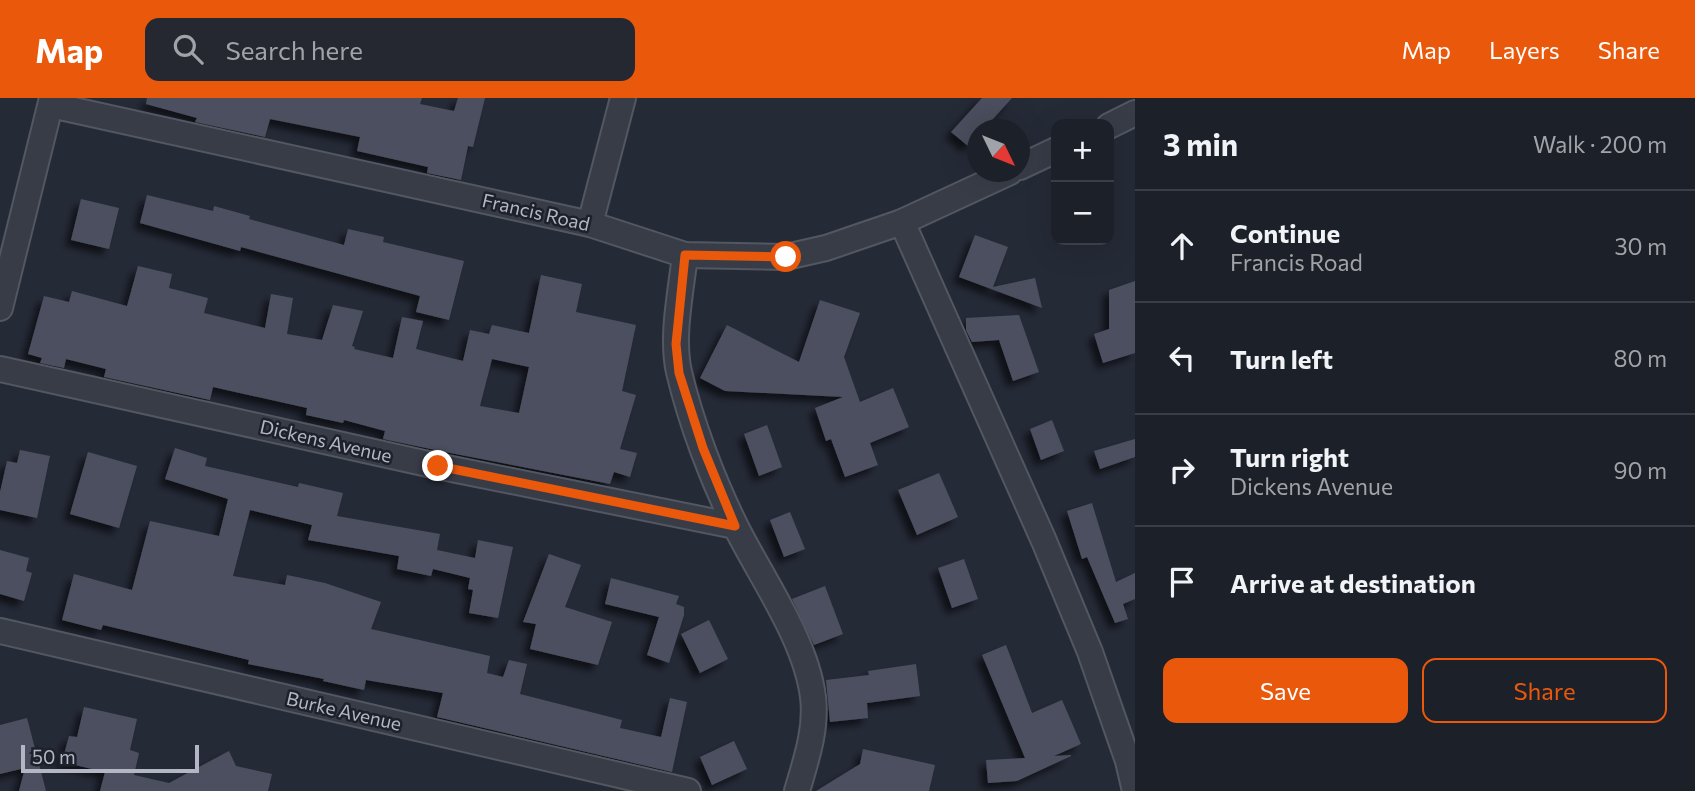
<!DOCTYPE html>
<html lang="en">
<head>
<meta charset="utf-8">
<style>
	:root { --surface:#1c2029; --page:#252831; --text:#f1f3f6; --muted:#a0a3a8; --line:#3a3e46; --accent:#ea580c }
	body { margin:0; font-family:Commissioner,sans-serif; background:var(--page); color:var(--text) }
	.controls { position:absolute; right:21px; top:21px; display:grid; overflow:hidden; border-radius:14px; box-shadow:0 7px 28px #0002 }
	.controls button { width:63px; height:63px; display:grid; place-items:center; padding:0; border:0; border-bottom:2px solid var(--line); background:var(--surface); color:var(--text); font:35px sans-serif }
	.compass { position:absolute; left:967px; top:21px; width:63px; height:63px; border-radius:50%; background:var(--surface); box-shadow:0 7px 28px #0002; rotate:133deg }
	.scale { position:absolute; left:21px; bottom:18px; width:178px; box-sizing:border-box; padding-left:7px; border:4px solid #b3b7c3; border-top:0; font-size:19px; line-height:24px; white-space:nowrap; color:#b3b7c3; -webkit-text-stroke:5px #1d212c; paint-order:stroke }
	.stop { position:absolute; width:21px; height:21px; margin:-16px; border:5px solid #ea580c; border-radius:50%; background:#fff }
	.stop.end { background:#ea580c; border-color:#fff; box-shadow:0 2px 7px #0008 }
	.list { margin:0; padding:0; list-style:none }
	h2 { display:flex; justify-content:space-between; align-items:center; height:91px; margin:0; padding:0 28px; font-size:30px }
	h2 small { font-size:23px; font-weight:400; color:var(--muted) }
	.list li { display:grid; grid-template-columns:46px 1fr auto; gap:21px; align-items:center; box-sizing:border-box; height:112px; padding:0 28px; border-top:2px solid var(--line) }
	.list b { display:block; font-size:26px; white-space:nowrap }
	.list p { margin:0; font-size:23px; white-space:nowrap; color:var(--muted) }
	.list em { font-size:23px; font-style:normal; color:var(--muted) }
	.actions { display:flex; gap:14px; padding:21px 28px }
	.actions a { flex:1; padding:16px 0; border:2px solid var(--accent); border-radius:14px; text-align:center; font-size:24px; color:var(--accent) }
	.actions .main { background:var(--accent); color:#fff }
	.icon { flex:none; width:38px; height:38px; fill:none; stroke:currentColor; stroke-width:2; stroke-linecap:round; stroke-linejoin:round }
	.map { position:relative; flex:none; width:1135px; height:693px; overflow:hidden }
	header { display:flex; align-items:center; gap:42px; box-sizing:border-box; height:98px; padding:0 35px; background:var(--accent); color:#fff }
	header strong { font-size:33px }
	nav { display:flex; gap:38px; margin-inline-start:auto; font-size:24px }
	.search { width:490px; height:63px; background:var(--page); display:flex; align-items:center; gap:18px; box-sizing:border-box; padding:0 24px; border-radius:14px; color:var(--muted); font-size:26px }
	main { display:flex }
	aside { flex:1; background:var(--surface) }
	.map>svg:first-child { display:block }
	.building { fill:#4b505f; fill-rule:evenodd; filter:url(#shadow) }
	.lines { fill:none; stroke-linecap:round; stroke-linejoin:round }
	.minor-casing { stroke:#535762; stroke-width:28 }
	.minor { stroke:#383c47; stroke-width:24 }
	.route { stroke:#ea580c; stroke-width:9 }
	.labels { text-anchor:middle; stroke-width:5; stroke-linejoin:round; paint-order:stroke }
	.street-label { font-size:19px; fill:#b3b7c3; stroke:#1d212c }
</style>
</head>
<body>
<header>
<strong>Map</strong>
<div class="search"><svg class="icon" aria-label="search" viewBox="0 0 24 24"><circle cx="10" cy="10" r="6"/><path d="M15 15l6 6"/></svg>Search here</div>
<nav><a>Map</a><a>Layers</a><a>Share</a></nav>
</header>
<main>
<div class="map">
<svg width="1135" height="693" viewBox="0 0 1135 693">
	<defs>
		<filter id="shadow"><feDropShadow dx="-6" dy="6" stdDeviation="3.5" flood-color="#0009"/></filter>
	</defs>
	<rect width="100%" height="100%" fill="#252a37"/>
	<g class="building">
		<polygon points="147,0 422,0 420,6 454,13 458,0 485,0 473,49 468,48 461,82 427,75 428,69 357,53 360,39 270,21 265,39 195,24 197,20 146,6"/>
		<polygon points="982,0 1012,0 983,32 977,32 977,38 968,48 951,34"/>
		<polygon points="147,97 213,113 214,108 250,118 249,121 344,147 348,131 384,139 383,144 464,163 449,222 416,214 420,198 241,149 240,153 140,125"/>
		<polygon points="81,101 119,110 109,151 71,142"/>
		<polygon points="975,137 1008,149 993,189 1035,180 1042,210 959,179"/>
		<path d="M138,168L172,176L169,190L208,200L204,215L265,230L271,196L293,200L287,236L322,242L333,207L363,213L352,248L355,249L354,251L393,260L402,219L423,223L416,251L463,263L470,232L489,236L492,227L529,235L541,177L582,186L576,214L636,227L622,293L636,297L620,351L637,355L630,379L614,374L610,386L440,353L383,341L385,333L344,322L343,325L306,317L307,310L213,289L210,302L104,279L106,271L66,261L64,270L40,265L42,260L28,256L44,198L69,204L72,193L127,208ZM492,261L529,269L519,315L480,308Z"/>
		<polygon points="1135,183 1135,255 1103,265 1094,236 1109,231 1109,192"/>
		<polygon points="820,202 860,215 844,259 860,304 893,290 909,329 870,345 878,367 845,379 831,341 826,343 815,310 843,299 725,293 700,280 727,227 799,264"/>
		<polygon points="1019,217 1039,274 1013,283 999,242 972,244 966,232 966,220"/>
		<polygon points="1052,322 1064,353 1041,362 1030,331"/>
		<polygon points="767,327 782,369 759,378 744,336"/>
		<polygon points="1135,341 1135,359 1100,371 1094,353"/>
		<polygon points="175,350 207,360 205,368 298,389 299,385 343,395 337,418 440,436 437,452 475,460 478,442 513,449 498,520 469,515 473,492 468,491 470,480 433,471 431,478 397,471 399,458 308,442 312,427 250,412 233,478 285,487 287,477 325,485 381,504 371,531 490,558 487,575 503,579 509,562 527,566 520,596 622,622 620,630 661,639 670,600 687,604 672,674 437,619 443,595 366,582 364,592 323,583 324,581 248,566 249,562 103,527 101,532 62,522 74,476 132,492 150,423 219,438 228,401 165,381"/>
		<polygon points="20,352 50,358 37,420 0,412 0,394 7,363 17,365"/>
		<polygon points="88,354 137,368 119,430 70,416"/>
		<polygon points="939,375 958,419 917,437 898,392"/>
		<polygon points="1092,405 1116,484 1135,475 1135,501 1123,506 1128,521 1115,525 1087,459 1082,461 1067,413"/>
		<polygon points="790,414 805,451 784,459 770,422"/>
		<polygon points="0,452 29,460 26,473 32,475 24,503 0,496"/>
		<polygon points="549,456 581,467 565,509 612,524 598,567 530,551 536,526 523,524"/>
		<polygon points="964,461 978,501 952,510 938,470"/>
		<polygon points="611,480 679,498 676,506 684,509 684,517 669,565 647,557 659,519 605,506"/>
		<polygon points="825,488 843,536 814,547 792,501"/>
		<polygon points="709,522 728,561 700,575 681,536"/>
		<polygon points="1006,547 1032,615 1062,602 1081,646 1054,658 1071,657 1071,658 1017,683 988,685 986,662 1025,660 982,557"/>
		<polygon points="916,566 920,598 867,605 868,620 830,624 826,582 869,577 868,573"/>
		<polygon points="84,609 137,621 130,652 139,655 134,677 169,685 229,653 236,668 272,676 268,693 100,693 105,674 62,664 69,638 77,639"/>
		<polygon points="27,620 39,666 46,693 19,693 25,670 0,676 0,627"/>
		<polygon points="734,643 747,671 712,687 700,659"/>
		<polygon points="863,651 935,667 929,693 816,693 860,666"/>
	</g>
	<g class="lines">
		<g class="minor-casing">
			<g id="minor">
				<polyline points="51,7 590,126 685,157 786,159 826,150 902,124 1010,74"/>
				<polyline points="1109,28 1135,15"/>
				<polyline points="1020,69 1056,52"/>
				<polyline points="902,124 1044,443 1090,554 1128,663 1135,693"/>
				<polyline points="590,126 623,0"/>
				<path d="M685,157C681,193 671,239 679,274C691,325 713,383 736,429C762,481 806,542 813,599C817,631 806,662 797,693"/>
				<polyline points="0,210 52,0"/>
				<polyline points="0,271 437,368 735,428"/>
				<polyline points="0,533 688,693"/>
			</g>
		</g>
		<use href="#minor" class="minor"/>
	</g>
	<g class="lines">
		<polyline class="route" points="438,368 735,428 703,350 679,275 676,246 685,157 786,159"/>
	</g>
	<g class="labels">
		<g class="street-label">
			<text transform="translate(536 114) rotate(13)" y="7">Francis Road</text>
			<text transform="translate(326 343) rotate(13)" y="7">Dickens Avenue</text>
			<text transform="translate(344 613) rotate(13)" y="7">Burke Avenue</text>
		</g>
	</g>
</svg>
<div class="controls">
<button>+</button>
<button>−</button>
</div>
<svg class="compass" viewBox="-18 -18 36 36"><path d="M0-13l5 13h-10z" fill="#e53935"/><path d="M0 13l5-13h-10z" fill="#a0a3a8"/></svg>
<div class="scale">50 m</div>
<div class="stop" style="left:786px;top:159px"></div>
<div class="stop end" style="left:438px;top:368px"></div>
</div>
<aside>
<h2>3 min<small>Walk · 200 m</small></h2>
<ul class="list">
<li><svg class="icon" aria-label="ahead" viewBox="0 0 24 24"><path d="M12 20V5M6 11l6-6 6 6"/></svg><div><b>Continue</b><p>Francis Road</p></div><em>30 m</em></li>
<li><svg class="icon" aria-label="left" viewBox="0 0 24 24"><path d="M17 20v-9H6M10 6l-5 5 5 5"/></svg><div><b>Turn left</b></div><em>80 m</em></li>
<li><svg class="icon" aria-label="right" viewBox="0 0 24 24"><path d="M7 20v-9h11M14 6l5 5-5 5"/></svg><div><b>Turn right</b><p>Dickens Avenue</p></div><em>90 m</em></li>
<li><svg class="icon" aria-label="arrive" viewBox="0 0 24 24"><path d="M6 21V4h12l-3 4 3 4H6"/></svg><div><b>Arrive at destination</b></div></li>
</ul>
<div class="actions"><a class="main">Save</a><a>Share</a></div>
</aside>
</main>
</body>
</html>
